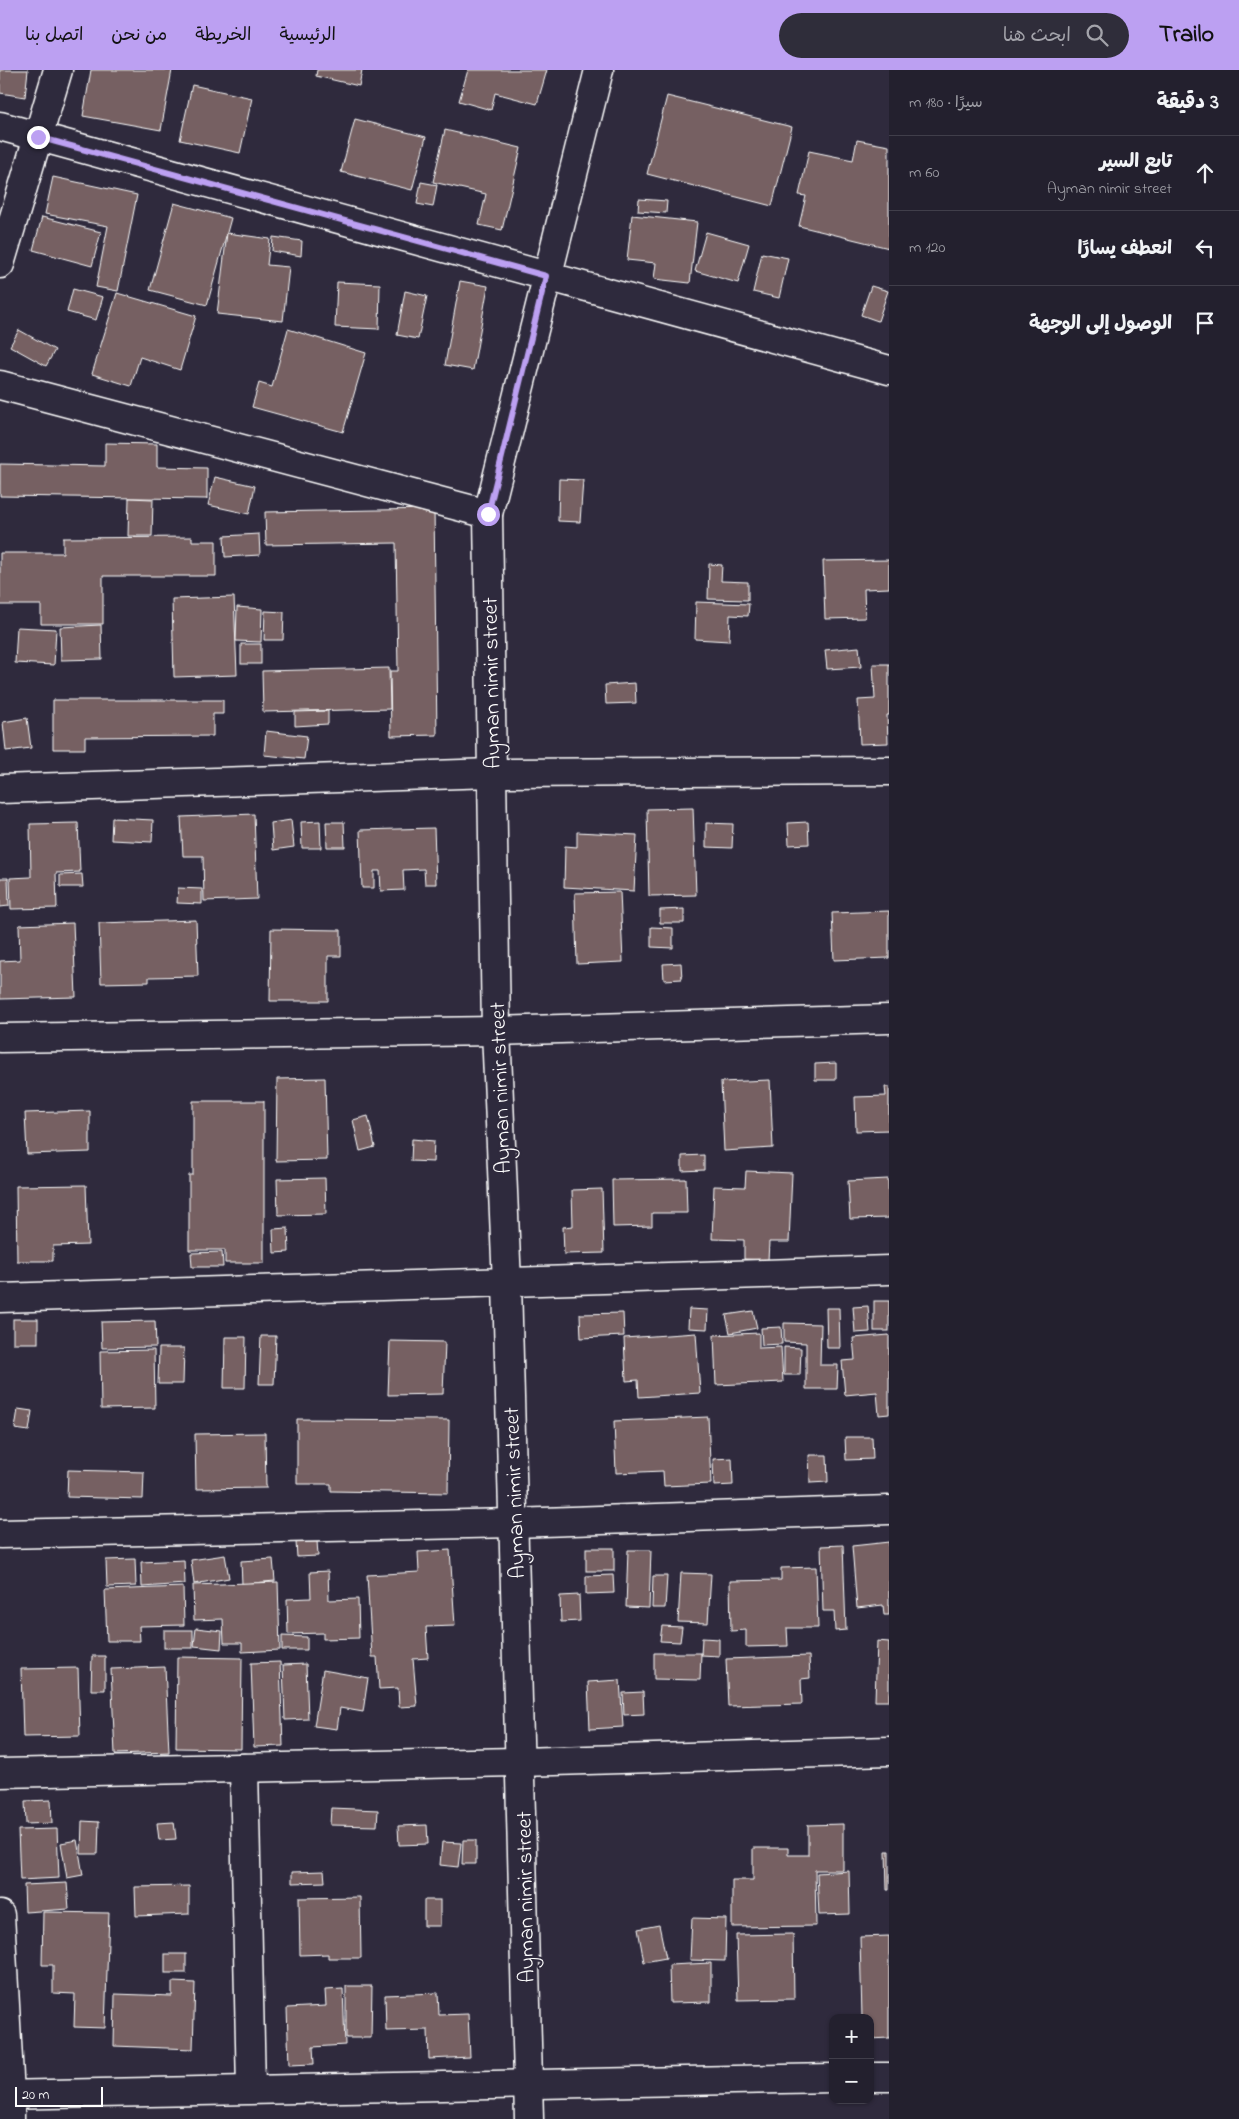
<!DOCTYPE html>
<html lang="ar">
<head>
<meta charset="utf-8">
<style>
	:root { --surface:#23202e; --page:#2f2d3a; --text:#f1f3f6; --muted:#a3a3aa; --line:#403e4a; --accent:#bca0f2 }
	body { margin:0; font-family:"Indie Flower","Playpen Sans Arabic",sans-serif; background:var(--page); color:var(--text); direction:rtl }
	.controls { position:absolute; right:15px; bottom:15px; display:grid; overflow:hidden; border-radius:10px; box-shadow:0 1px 4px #0004 }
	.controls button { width:45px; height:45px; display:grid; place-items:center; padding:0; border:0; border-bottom:1px solid var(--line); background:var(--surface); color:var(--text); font:25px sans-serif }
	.scale { position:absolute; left:15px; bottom:12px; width:88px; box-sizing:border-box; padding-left:5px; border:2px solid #fff; border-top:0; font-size:14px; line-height:18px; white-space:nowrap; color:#fff; -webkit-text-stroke:4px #2f2a3d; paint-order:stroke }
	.stop { position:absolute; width:15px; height:15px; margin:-11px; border:4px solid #bca0f2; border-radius:50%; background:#fff }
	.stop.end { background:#bca0f2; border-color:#fff; box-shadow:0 1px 5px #0008 }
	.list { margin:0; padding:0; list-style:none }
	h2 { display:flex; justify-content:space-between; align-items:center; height:65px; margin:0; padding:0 20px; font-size:21px }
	h2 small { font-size:16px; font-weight:400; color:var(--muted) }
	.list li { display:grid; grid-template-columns:32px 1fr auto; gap:15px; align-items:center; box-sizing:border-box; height:75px; padding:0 20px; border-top:1px solid var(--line) }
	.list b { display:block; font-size:19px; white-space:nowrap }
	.list p { margin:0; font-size:16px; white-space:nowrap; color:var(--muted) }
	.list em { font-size:16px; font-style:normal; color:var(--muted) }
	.icon { flex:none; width:28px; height:28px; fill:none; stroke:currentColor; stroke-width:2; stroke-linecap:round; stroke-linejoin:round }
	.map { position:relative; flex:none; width:889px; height:2049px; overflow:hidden; direction:ltr }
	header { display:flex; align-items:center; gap:30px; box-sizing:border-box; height:70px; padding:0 25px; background:var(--accent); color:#111 }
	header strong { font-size:24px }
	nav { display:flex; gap:28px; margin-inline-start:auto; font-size:18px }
	.search { width:350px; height:45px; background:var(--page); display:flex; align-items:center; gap:12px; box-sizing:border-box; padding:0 18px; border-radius:28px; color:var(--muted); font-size:19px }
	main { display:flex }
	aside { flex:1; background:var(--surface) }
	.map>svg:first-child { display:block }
	.building { fill:#766162; stroke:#fff }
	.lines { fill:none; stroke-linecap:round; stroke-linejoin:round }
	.street-casing { stroke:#fff; stroke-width:31 }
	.street { stroke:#2f2a3d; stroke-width:28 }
	.route { stroke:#bca0f2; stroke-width:6 }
	.labels { text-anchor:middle; stroke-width:4; stroke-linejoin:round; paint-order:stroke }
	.street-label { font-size:22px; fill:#fff; stroke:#2f2a3d }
</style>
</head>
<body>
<header>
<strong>Trailo</strong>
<div class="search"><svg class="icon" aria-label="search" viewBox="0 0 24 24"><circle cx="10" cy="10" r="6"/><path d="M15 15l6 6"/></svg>ابحث هنا</div>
<nav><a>الرئيسية</a><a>الخريطة</a><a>من نحن</a><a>اتصل بنا</a></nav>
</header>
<main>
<aside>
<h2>3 دقيقة<small>سيرًا · 180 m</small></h2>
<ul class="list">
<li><svg class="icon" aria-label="ahead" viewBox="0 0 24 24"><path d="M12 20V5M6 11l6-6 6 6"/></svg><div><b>تابع السير</b><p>Ayman nimir street</p></div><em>60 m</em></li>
<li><svg class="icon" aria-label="left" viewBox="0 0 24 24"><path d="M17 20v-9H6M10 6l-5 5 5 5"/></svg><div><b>انعطف يسارًا</b></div><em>120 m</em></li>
<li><svg class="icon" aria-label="arrive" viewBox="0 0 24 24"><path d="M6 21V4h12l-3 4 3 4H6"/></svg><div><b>الوصول إلى الوجهة</b></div></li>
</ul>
</aside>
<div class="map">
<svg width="889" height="2049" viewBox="0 0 889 2049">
	<rect width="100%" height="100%" fill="#2f2a3d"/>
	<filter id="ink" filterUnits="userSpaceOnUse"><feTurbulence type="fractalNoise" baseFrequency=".02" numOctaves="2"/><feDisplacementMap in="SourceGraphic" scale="10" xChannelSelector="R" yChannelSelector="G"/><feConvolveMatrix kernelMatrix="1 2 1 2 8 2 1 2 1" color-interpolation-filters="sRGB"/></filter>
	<g filter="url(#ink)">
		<g class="building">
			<polygon points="0,0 28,0 25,27 0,23"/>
			<polygon points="91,0 172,0 161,60 83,46"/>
			<polygon points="317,0 362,0 359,16 316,6"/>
			<polygon points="468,0 547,0 537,34 495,23 491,40 459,31"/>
			<polygon points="192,15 252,28 240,83 180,70"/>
			<polygon points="667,26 792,57 772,136 647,104"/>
			<polygon points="355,49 426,67 412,120 341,102"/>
			<polygon points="445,60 521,78 502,160 479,155 486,124 433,112"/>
			<polygon points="857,70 889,76 889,178 799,156 806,126 799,125 809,81 853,90"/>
			<polygon points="53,107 137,125 118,221 96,217 108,156 45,144"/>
			<polygon points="421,112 437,115 433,137 417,134"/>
			<polygon points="639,129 667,131 666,143 638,141"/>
			<polygon points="174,133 231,148 207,235 150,220"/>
			<polygon points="632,145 697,152 690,213 654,209 656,193 627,190"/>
			<polygon points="42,147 101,162 92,196 33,180"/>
			<polygon points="706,162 749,174 738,213 695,201"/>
			<polygon points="227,163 270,169 267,195 289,197 283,251 217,244"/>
			<polygon points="273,167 302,171 301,186 272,181"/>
			<polygon points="762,183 788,188 779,228 753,222"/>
			<polygon points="460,211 488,216 473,300 445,295"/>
			<polygon points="337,212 380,214 379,259 335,257"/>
			<polygon points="871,216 888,221 878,251 861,245"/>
			<polygon points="73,219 103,227 96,250 67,242"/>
			<polygon points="405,221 427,226 418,269 397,265"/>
			<polygon points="117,223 196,246 180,300 140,287 131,316 92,304"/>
			<polygon points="288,259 366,283 343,362 252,337 259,313 272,317"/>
			<polygon points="19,260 55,280 46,296 10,276"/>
			<polygon points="105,373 157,374 157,397 207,398 207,429 0,426 0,394 105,396"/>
			<polygon points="215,407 255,416 249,444 208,435"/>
			<polygon points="559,409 583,410 580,452 558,451"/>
			<polygon points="129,428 153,429 152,466 128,466"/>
			<polygon points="434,439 437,665 391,666 390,601 398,601 396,473 266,475 265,442"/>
			<polygon points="259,464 260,485 225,487 224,466"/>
			<polygon points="192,467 192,471 216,471 216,506 103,506 103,554 41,554 41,535 0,535 0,483 63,483 63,468"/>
			<polygon points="889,490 889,518 864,519 865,548 825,549 823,491"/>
			<polygon points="709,494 722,495 721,511 748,512 748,530 708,529"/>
			<polygon points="234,527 237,605 174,607 172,529"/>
			<polygon points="696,532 749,534 748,546 730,545 729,571 695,569"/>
			<polygon points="237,537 262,539 261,572 236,571"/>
			<polygon points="265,541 284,542 283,570 264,570"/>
			<polygon points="101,555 102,589 61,590 60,557"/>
			<polygon points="17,557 56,559 54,595 15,593"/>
			<rect x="241" y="574" width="20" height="20"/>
			<polygon points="859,577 861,597 827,599 825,580"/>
			<polygon points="873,594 889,594 889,645 887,645 888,673 860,674 858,630 875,629"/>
			<polygon points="389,598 390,639 263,642 262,601"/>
			<polygon points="635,613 636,633 606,634 605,615"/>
			<polygon points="53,630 223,630 223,644 213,644 213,666 85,667 85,679 53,679"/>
			<polygon points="328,641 328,654 295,656 295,642"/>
			<polygon points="27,648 31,678 6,681 3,652"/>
			<polygon points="266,661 307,666 304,689 264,685"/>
			<polygon points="693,738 696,825 649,826 647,739"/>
			<polygon points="254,744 257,829 204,831 203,786 183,786 181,747"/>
			<polygon points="112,748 153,750 152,772 111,770"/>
			<polygon points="291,750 294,777 273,780 271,753"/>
			<polygon points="320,751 321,778 302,778 301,752"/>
			<polygon points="326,752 344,752 345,777 327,777"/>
			<polygon points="808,752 809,774 789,775 788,753"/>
			<polygon points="78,753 80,802 56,803 57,838 11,839 10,808 31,807 30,754"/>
			<polygon points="706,753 733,754 732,778 706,777"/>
			<polygon points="434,758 436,814 425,814 424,799 403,800 404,820 381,821 380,801 374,801 374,818 362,818 360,760"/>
			<polygon points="577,762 637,765 634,821 564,817 565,776 577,777"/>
			<polygon points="82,804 83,817 60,817 60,805"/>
			<polygon points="0,808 8,808 9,836 0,837"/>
			<polygon points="178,818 202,819 202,834 177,833"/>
			<polygon points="620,822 623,892 577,894 575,823"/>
			<polygon points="684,839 684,853 660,853 660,840"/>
			<polygon points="889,841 889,888 834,890 832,843"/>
			<polygon points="196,850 198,906 149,907 149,912 101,913 99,853"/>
			<polygon points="73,853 76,927 0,929 0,891 20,890 19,855"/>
			<polygon points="651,857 673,858 673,878 651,877"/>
			<polygon points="271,859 341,860 341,886 328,886 328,931 270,931"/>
			<polygon points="681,893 682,909 664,910 663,894"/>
			<polygon points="836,993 836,1010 815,1010 815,994"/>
			<polygon points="325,1008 327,1090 276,1091 277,1009"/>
			<polygon points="770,1010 773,1078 724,1081 721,1012"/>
			<polygon points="885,1017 889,1017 889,1060 856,1061 855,1027 886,1026"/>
			<polygon points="193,1031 264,1031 264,1193 225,1193 225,1180 189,1180 189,1105 193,1105"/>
			<polygon points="90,1041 90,1082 27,1084 25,1043"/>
			<polygon points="368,1046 375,1077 360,1081 353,1050"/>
			<polygon points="412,1069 434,1071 433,1092 411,1091"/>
			<polygon points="704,1085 704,1100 682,1101 682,1086"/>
			<polygon points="746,1101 792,1103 789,1172 769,1172 768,1190 744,1189 744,1170 712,1169 714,1116 745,1117"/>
			<polygon points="325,1108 326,1144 278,1145 277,1109"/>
			<polygon points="686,1109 687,1143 652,1143 652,1156 613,1157 612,1110"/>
			<polygon points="888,1109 889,1148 850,1149 848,1111"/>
			<polygon points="86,1115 88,1175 53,1176 53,1191 17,1191 16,1116"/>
			<polygon points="602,1119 604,1183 564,1184 563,1157 573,1156 572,1120"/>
			<polygon points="288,1158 289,1182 274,1183 273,1159"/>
			<polygon points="222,1182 223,1197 192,1197 191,1183"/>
			<rect x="874" y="1231" width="15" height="30"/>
			<polygon points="868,1236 870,1262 855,1263 853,1237"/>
			<polygon points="826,1238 839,1238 840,1278 827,1278"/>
			<polygon points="689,1239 708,1240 707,1259 688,1258"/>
			<polygon points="753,1241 757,1258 730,1263 726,1245"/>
			<polygon points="623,1243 624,1266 581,1268 580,1244"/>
			<rect x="13" y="1249" width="25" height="24"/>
			<polygon points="155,1251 156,1277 102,1278 101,1252"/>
			<polygon points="784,1253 821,1254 820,1295 838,1295 837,1319 806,1319 806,1273 784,1272"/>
			<polygon points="781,1257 782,1274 762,1275 761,1258"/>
			<polygon points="696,1263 700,1323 639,1327 638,1310 626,1311 624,1268"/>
			<polygon points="759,1263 759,1278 781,1277 783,1312 716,1315 714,1265"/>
			<polygon points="889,1265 889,1344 879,1345 877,1322 845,1325 842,1291 855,1290 853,1268"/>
			<polygon points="261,1266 276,1266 274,1314 259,1314"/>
			<polygon points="225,1267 246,1267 245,1318 224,1318"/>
			<polygon points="390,1271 445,1272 443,1324 388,1325"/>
			<polygon points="784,1277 801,1278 800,1305 784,1305"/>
			<polygon points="159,1278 184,1278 183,1314 158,1314"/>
			<polygon points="154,1280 155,1338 101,1339 100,1281"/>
			<polygon points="18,1339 32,1341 29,1361 15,1359"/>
			<polygon points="708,1347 711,1414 664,1416 663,1401 616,1403 614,1351"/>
			<polygon points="297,1349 449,1350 448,1423 331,1421 331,1414 297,1414"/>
			<polygon points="265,1363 266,1418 196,1419 195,1364"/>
			<polygon points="845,1367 872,1367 873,1389 846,1390"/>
			<polygon points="809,1385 827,1385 828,1412 810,1413"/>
			<polygon points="732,1388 733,1415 714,1416 713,1389"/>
			<polygon points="68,1400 144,1402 143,1429 67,1427"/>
			<polygon points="317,1471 318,1486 297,1487 296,1472"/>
			<polygon points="889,1472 889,1545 884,1545 883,1535 857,1538 852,1476"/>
			<polygon points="843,1475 846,1560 835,1561 834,1541 823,1541 821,1476"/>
			<rect x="586" y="1478" width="28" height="23"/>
			<polygon points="450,1480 455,1556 426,1557 428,1588 413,1589 417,1636 399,1637 398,1618 379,1619 377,1587 372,1587 367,1505 419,1502 418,1482"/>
			<polygon points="628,1480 651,1480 649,1538 626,1537"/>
			<polygon points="225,1485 229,1508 194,1514 191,1490"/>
			<polygon points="135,1489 136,1516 107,1517 106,1490"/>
			<polygon points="273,1489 275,1511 242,1514 241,1491"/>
			<polygon points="184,1490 185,1514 142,1517 141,1492"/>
			<polygon points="816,1497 818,1558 787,1558 788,1576 746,1577 746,1560 731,1561 730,1511 781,1510 781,1498"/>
			<polygon points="328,1501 329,1530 358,1529 359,1568 323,1569 323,1563 288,1564 287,1529 311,1528 310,1502"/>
			<polygon points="681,1503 711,1504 708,1553 678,1552"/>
			<polygon points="613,1505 614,1523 586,1524 586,1506"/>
			<polygon points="653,1506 667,1506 665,1538 652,1538"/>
			<polygon points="278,1512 280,1580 242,1582 242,1573 224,1573 223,1549 194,1550 193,1515"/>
			<polygon points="183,1517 184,1555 139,1556 140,1571 107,1571 105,1520"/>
			<polygon points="579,1525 580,1551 561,1552 560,1526"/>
			<polygon points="662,1556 682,1557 680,1572 660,1571"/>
			<polygon points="196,1558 222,1561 221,1579 194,1576"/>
			<rect x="164" y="1560" width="29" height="18"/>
			<polygon points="282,1566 307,1567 307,1580 282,1580"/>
			<polygon points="702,1568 719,1569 719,1586 701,1585"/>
			<polygon points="877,1571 889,1572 889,1631 875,1631"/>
			<polygon points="654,1583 701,1583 700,1610 654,1609"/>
			<polygon points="92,1586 105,1586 105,1620 91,1620"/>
			<polygon points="809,1586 810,1608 801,1609 802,1634 728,1636 726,1589"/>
			<polygon points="177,1587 242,1588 241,1679 176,1678"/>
			<polygon points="280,1592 283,1676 254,1677 251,1593"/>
			<polygon points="306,1594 308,1649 285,1650 283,1595"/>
			<polygon points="165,1597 169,1682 115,1684 111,1599"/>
			<polygon points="78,1598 80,1666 23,1667 21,1599"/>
			<polygon points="323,1600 368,1608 363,1642 340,1638 337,1659 314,1656"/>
			<polygon points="620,1610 623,1657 590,1659 588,1612"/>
			<polygon points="643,1622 644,1644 624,1645 623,1623"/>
			<polygon points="51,1730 52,1753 26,1754 25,1731"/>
			<polygon points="331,1738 378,1740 377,1756 330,1755"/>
			<polygon points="82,1751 99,1752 98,1784 81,1784"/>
			<polygon points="174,1752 176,1769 159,1770 157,1753"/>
			<polygon points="843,1754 843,1800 815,1800 816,1856 732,1857 732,1810 753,1810 753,1778 788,1778 788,1785 808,1785 808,1755"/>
			<polygon points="427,1755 428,1774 399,1775 398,1756"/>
			<polygon points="57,1759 59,1808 20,1810 18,1760"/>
			<polygon points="77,1770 83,1805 67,1808 61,1773"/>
			<polygon points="463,1770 476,1770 476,1794 462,1794"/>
			<polygon points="442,1772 461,1773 458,1797 440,1795"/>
			<polygon points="886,1781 889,1781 889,1820 887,1820"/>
			<polygon points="324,1801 325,1812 292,1813 292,1802"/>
			<polygon points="849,1801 850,1844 819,1845 817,1803"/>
			<polygon points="67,1813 69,1839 25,1842 24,1815"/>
			<polygon points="189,1816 189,1844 136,1846 135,1817"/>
			<polygon points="360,1827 361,1888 328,1888 328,1884 300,1885 299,1828"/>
			<rect x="424" y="1830" width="16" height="26"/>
			<polygon points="43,1842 109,1843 105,1958 74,1957 75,1924 53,1923 53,1895 42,1895"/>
			<polygon points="692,1848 726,1849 725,1891 690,1890"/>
			<polygon points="659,1855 666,1888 644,1892 638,1859"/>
			<polygon points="793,1864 794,1929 738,1930 736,1865"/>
			<polygon points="889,1866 889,1968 870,1969 870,1948 862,1948 860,1867"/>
			<rect x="165" y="1884" width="21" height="19"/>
			<polygon points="711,1893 711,1932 670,1933 669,1895"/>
			<polygon points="172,1912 195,1913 193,1979 114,1976 115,1924 172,1926"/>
			<polygon points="346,1916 372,1916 371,1968 346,1968"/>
			<polygon points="343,1919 345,1975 313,1977 314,1994 289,1995 287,1938 326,1936 325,1920"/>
			<polygon points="438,1923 439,1945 468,1944 470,1987 429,1989 428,1960 386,1961 385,1925"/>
		</g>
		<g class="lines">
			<g class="street-casing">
				<g id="street">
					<polyline points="0,56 889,300"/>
					<polyline points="0,194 58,0"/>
					<polyline points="0,315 488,444"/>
					<polyline points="0,719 492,703 889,701"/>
					<polyline points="0,968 496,961 889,949"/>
					<polyline points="0,1228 889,1200"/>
					<polyline points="0,1464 514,1453 889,1440"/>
					<polyline points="244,1698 251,2019"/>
					<polyline points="0,1703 521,1692 889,1681"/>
					<polyline points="0,1845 10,2025 10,2049"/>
					<polyline points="870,2007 889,2007"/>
					<polyline points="0,2025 833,2008"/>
					<polyline points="529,2049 507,1213 496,961 488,444 599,0"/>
				</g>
			</g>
			<use href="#street" class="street"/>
		</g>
	</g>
	<g class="lines" filter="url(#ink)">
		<polyline class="route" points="38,67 546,206 488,444"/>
	</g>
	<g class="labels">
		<g class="street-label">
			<text transform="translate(490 613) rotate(-91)" y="8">Ayman nimir street</text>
			<text transform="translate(499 1018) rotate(-92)" y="8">Ayman nimir street</text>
			<text transform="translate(513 1423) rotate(-92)" y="8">Ayman nimir street</text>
			<text transform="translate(524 1827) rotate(-91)" y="8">Ayman nimir street</text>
		</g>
	</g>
</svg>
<div class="controls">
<button>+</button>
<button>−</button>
</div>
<div class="scale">20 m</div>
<div class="stop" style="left:488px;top:444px"></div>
<div class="stop end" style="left:38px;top:67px"></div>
</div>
</main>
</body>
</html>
